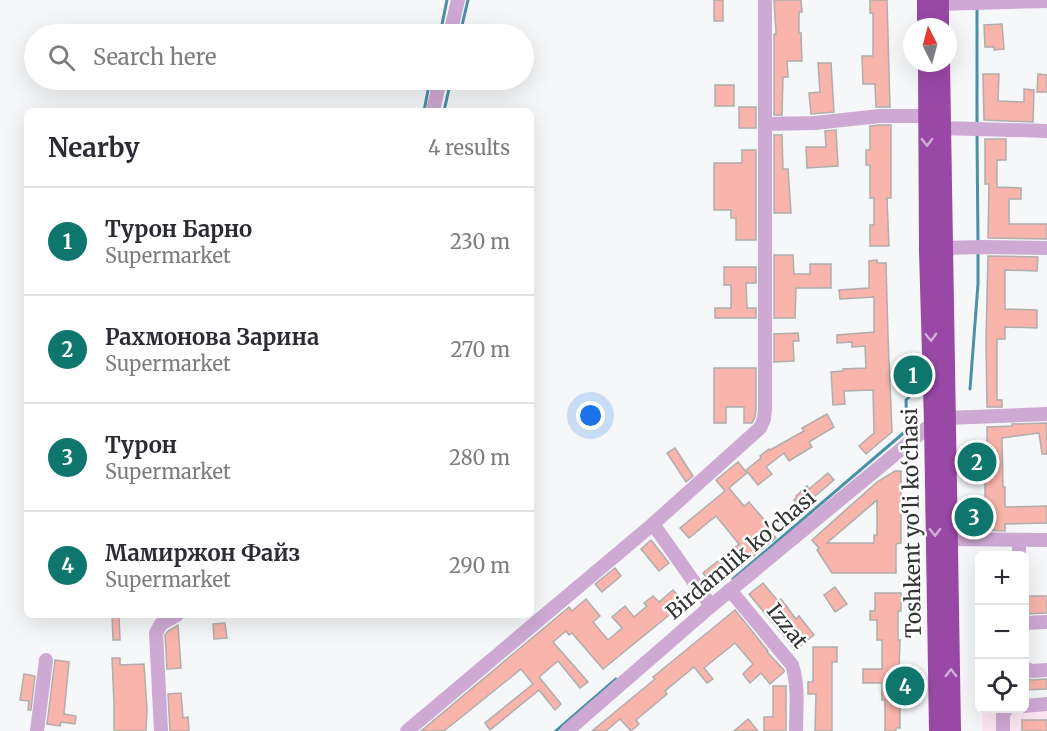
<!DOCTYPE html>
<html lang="en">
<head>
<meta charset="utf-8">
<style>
	:root { --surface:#fff; --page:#f2f2f3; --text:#2b2b33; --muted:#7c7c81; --line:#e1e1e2; --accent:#0f766e }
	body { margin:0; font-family:Merriweather,serif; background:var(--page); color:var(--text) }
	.controls { position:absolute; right:18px; bottom:18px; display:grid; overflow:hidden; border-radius:9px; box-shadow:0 6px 24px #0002 }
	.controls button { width:54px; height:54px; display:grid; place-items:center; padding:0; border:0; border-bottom:2px solid var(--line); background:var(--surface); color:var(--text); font:30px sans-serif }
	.compass { position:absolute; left:903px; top:18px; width:54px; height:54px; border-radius:50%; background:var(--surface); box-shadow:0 6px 24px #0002; rotate:354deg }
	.you { position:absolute; left:591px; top:416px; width:21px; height:21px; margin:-15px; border:4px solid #fff; border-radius:50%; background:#1a73e8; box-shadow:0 0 0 9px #1a73e833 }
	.badge { display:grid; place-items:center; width:39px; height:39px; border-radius:50%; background:var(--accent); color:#fff; font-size:20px; font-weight:700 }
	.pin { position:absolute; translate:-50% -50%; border:3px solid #fff; box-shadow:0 2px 6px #0006 }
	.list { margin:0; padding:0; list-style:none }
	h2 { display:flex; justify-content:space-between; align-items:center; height:78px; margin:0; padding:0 24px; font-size:26px }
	h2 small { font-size:20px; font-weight:400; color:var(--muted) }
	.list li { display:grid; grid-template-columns:39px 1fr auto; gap:18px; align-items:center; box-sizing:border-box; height:108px; padding:0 24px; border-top:2px solid var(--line) }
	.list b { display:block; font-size:22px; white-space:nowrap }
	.list p { margin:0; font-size:20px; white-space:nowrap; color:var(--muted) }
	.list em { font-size:20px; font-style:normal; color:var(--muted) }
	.icon { flex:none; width:33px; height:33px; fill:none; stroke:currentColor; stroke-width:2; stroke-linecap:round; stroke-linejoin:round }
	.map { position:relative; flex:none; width:1047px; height:731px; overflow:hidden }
	.search { position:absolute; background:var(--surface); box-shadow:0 6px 24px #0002; left:24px; top:24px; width:510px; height:66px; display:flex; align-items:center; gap:15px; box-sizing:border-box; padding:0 21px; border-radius:33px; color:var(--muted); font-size:22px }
	.panel { position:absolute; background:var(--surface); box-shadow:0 6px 24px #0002; left:24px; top:108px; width:510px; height:510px; border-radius:9px }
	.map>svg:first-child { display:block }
	.education { fill:#fde6f2 }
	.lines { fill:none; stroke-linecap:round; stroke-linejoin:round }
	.stream { stroke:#4a90a6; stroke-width:3 }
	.building { fill:#f9b4ab; stroke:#afadad; stroke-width:1.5; fill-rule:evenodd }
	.minor { stroke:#cea9d4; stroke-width:14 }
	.highway { stroke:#9948a6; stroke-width:18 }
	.oneway { stroke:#d1add7 }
	.labels { text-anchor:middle; stroke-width:5; stroke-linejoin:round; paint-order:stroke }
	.street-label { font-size:21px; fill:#323333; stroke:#fff }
</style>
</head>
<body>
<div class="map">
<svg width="1047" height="731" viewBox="0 0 1047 731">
	<rect width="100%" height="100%" fill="#f6f7f9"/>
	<polygon class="education" points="1047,698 1047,731 982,731 982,709 1024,708"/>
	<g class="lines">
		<g class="stream">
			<polyline points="977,8 977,124"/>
			<polyline points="440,34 447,0"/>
			<polyline points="460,34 468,0"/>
			<polyline points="424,111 430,80"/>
			<polyline points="444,111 451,80"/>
			<polyline points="977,134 978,244"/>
			<polyline points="970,389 978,284 978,251"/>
			<polyline points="733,579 907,430 906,400 919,388"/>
			<polyline points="556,731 616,679"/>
		</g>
	</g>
	<g class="building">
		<rect x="714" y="0" width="9" height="21"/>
		<polygon points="774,0 801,0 802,12 799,12 799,33 801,33 802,61 787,61 788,77 783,77 782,115 774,115 774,34 776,34"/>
		<polygon points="870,0 887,0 890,107 876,107 875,84 863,84 862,56 873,56 873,13 870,13"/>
		<polygon points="1002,24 1004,49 994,50 994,47 985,47 984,25"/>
		<polygon points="818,63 831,63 834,112 811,114 809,93 820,92"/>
		<polygon points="983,74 999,74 998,101 1024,102 1024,89 1034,90 1033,122 984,120"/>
		<polygon points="1038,74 1047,75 1047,92 1037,92"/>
		<rect x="715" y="85" width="19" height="21"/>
		<rect x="739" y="107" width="17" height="21"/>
		<polygon points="880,125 891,125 891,198 887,198 889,246 870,246 870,225 874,225 874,198 870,198 870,165 866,165 866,150 870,150 870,126"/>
		<polygon points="836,130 838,166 807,168 806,147 826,147 825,131"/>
		<polygon points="774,135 782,135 783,169 788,169 791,213 774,213"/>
		<polygon points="985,139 1006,139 1006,160 997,160 997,187 1021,188 1021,199 1009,199 1009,224 1047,224 1047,239 988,238 989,184 985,184"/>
		<polygon points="742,150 756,150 756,240 736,240 736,218 731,218 731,210 714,210 714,163 742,163"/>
		<polygon points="774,255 793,255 794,274 810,274 810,264 831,264 831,288 796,288 795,318 774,318"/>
		<polygon points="988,256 1038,257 1037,271 1005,270 1005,309 1037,310 1037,328 1005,327 1005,339 997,339 997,400 1002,400 1002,407 987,407 986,339"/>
		<polygon points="877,260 877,263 886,263 888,336 892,432 866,454 859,446 874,433 873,390 844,391 845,404 833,405 831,372 843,371 843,369 866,368 865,346 852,347 852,342 837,343 837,335 874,332 874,297 840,299 839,290 869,288 869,261"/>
		<polygon points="724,267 756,267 756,283 746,283 747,308 756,308 756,318 715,318 715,308 731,308 731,285 724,285"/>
		<polygon points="798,333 799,341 793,341 794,361 774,362 774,334"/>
		<polygon points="714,368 756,368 756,409 755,417 752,423 744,423 744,407 726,407 726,423 714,423"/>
		<polygon points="827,414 834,427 809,442 812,447 789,461 784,453 766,467 772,474 758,485 746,470 761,458 760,456 769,449 770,450 804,431 802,428"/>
		<polygon points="1047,423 1047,454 1042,454 1039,433 1002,438 1003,487 1005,487 1005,507 1047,506 1047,523 1005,524 1005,531 985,530 985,478 987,479 987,427 1012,426 1012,424"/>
		<polygon points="675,448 693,476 686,482 667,453"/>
		<polygon points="738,462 747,473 729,488 744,506 749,502 773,530 771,532 776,538 752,557 747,552 710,582 703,573 739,544 716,516 689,538 680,528 725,491 716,480"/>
		<path d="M895,471H901V543L896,544V573H832L817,550L819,548L812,540L877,482ZM877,500V535H874V543H827Z"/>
		<polygon points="828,473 834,480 801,508 794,500 797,497 796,496 807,486 809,489"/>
		<polygon points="651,540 669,563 659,571 641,549"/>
		<polygon points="615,568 621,576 602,592 595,584"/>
		<polygon points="763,583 778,601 781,599 796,619 799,616 814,635 795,650 749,594"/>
		<polygon points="835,587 847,604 835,612 824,595"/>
		<polygon points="673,590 684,603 603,669 572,633 569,635 566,631 553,642 588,682 580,688 558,661 539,677 561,704 555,710 539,690 490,730 485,723 533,684 521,669 444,731 421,731 569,607 572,611 586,599 600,616 593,622 608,640 622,628 612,617 625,606 634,617 647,606 644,603 653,596 659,602"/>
		<polygon points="875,593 901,593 901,611 898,611 898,640 900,640 898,700 900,700 900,728 896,728 896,731 885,731 885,700 882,700 882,683 863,683 863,669 882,669 882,640 877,640 877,620 870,620 870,611 875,611"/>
		<polygon points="1024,596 1047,596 1047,613 1024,614"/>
		<polygon points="735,610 768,651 767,652 784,670 784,672 770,684 761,673 750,683 743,674 753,664 735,643 704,668 713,679 707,683 694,667 665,691 667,694 636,720 639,724 631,731 620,719 606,731 592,731 655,679 653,677"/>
		<polygon points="112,615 119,615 120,640 113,640"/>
		<polygon points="225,623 227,638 214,639 213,624"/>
		<polygon points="178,625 181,668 167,669 165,635 168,631"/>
		<polygon points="813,647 837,647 837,662 832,662 832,731 815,731 816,694 808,694 808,682 813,682"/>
		<polygon points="112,658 120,658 120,665 144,664 147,709 146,731 114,731 114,704"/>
		<polygon points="55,660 69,662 64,714 76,716 75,724 61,722 60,726 47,724"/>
		<polygon points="24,674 35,676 31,710 28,710 29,701 20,700"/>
		<polygon points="1024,678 1032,680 1047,679 1047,689 1024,690"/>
		<polygon points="773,686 786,686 786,731 764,731 764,717 773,717"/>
		<polygon points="181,693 183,718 188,717 189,731 170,731 168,694"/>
		<polygon points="748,719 758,731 734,731"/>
		<rect x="1022" y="720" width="25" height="11"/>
	</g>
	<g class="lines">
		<g class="minor">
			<polyline points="940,4 1047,1"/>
			<polyline points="450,34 458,0"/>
			<polyline points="433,111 440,80"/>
			<polyline points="765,124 815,123 880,116 927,116"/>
			<polyline points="942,128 1047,131"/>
			<polyline points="944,248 982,247 1047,248"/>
			<polyline points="653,524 711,606"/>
			<polyline points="949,539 1047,540"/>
			<polyline points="1019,540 1019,556"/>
			<path d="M730,590L792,665C799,686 796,709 796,731"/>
			<polyline points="1024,623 1047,622"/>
			<polyline points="1024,668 1032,671 1047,670"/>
			<polyline points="1024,706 1047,704"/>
			<polyline points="37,731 46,660"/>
			<polyline points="161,731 156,633 161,624 177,615"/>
			<polyline points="407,731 653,524 760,428 764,419 765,409 765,0"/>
			<polyline points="567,731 711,606 933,423 946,418 1047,414"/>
			<polyline points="1003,731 1003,714 1007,708"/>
		</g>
		<g class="highway">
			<polyline points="926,0 926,27"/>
			<polyline points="940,0 940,27"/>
			<polyline points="927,63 928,251 933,423 938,731"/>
			<path d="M941,63C943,286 950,508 952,731"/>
		</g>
	</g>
	<defs><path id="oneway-chevron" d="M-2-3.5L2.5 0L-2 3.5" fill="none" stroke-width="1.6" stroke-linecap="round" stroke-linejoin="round" transform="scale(1.5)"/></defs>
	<g class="oneway">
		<use href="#oneway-chevron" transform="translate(927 142) rotate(89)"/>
		<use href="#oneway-chevron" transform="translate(931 337) rotate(88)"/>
		<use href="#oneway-chevron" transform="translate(935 532) rotate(89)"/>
		<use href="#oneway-chevron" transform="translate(951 673) rotate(-90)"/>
	</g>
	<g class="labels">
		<g class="street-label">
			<text transform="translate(912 523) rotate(-91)" y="7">Toshkent yo‘li ko‘chasi</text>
			<text transform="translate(741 555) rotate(-40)" y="7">Birdamlik ko'chasi</text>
			<text transform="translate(787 626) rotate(51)" y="7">Izzat</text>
		</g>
	</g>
</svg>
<div class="controls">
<button>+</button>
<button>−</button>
<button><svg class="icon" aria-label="locate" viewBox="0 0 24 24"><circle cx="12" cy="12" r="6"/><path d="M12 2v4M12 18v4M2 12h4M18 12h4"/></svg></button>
</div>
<svg class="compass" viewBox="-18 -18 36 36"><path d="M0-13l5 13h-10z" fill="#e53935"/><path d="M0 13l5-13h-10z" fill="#7c7c81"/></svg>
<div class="you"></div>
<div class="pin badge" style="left:913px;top:375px">1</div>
<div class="pin badge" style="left:977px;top:462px">2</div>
<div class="pin badge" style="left:974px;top:517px">3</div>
<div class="pin badge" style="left:905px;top:686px">4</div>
<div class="search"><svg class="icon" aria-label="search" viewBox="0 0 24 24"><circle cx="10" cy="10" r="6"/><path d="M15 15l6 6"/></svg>Search here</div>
<section class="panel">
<h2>Nearby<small>4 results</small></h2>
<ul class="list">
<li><span class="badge">1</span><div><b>Турон Барно</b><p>Supermarket</p></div><em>230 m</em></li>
<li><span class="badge">2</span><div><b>Рахмонова Зарина</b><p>Supermarket</p></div><em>270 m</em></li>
<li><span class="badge">3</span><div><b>Турон</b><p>Supermarket</p></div><em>280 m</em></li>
<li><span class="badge">4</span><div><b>Мамиржон Файз</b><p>Supermarket</p></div><em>290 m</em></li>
</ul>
</section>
</div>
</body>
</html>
